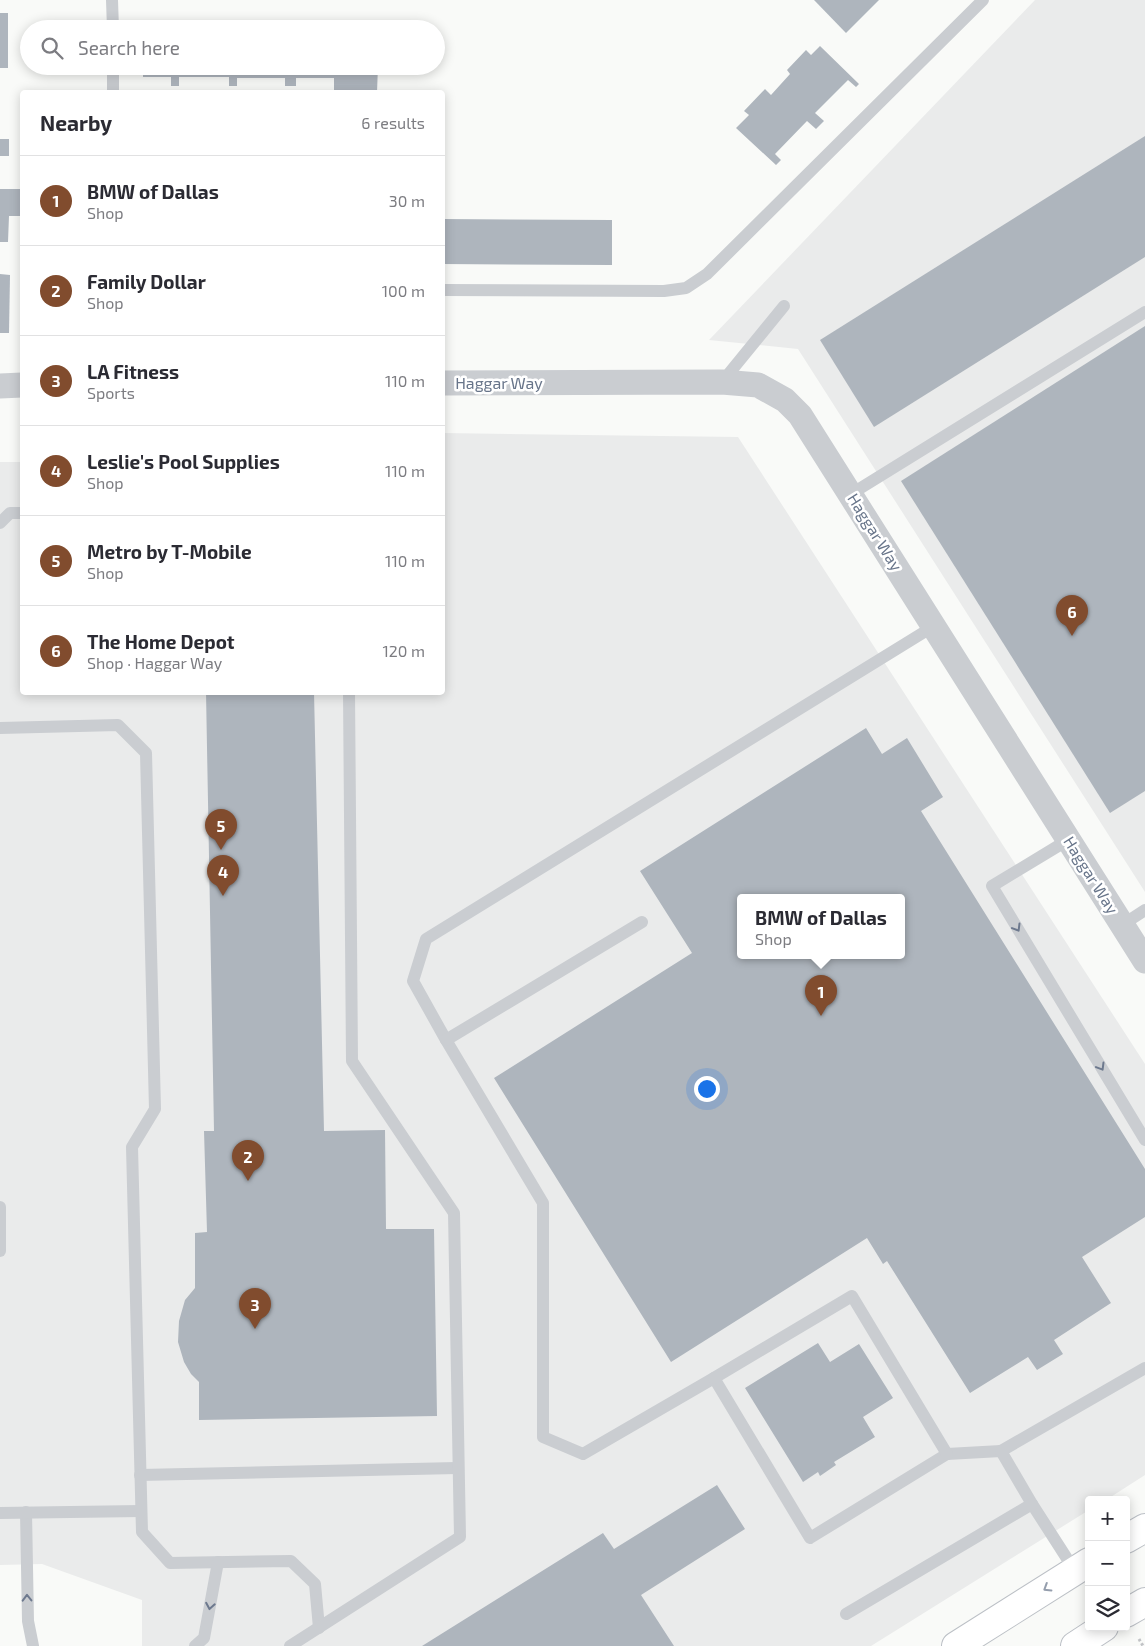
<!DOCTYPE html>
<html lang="en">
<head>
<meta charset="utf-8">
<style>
	:root { --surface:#fff; --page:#f2f2f3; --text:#2b2b33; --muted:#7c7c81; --line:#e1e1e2; --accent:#814c2e }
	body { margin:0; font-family:"Exo 2",sans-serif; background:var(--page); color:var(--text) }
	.controls { position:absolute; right:15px; bottom:15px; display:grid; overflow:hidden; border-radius:5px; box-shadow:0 2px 12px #0003 }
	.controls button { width:45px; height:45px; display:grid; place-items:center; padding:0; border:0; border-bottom:1px solid var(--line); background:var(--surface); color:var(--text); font:25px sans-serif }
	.you { position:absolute; left:706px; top:1088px; width:18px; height:18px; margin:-12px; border:4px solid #fff; border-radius:50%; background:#1a73e8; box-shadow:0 0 0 8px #1a73e833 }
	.badge { display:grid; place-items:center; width:32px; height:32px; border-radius:50%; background:var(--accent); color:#fff; font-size:16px; font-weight:700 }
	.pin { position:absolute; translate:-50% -41px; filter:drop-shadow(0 1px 2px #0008) }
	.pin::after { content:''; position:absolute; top:26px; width:18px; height:15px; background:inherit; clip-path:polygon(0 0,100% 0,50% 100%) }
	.popup { position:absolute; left:737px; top:894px; width:168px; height:65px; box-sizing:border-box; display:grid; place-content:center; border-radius:5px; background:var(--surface); filter:drop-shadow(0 1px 4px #0005); font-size:16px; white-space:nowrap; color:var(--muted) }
	.popup b { font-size:19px; color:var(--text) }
	.popup::after { content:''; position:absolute; left:50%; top:100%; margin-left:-10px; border:10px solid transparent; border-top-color:var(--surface) }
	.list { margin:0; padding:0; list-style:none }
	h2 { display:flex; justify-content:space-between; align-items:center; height:65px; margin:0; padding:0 20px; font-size:21px }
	h2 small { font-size:16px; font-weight:400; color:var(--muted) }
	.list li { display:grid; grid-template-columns:32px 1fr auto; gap:15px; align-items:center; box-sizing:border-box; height:90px; padding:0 20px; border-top:1px solid var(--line) }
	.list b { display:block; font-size:19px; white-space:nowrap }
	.list p { margin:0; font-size:16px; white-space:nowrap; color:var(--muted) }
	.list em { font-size:16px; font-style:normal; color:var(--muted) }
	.icon { flex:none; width:28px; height:28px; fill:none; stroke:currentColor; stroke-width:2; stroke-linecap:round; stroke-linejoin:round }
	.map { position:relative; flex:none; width:1145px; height:1646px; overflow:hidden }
	.search { position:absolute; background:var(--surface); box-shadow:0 2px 12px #0003; left:20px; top:20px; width:425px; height:55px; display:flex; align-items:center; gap:12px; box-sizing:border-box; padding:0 18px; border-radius:28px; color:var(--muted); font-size:19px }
	.panel { position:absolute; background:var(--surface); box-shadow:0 2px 12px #0003; left:20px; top:90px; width:425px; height:605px; border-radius:5px }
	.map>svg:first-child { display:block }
	.built { fill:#eaebeb; fill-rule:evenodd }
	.building { fill:#aeb5bd; fill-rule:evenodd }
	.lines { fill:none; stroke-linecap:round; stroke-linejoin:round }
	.secondary-casing { stroke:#bcc0c6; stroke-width:30 }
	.path { stroke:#c1c3c6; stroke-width:3; stroke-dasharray:2.5 2.5; stroke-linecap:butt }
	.lane { stroke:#cacdd1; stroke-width:12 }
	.street { stroke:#cacdd1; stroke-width:25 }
	.secondary { stroke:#fff; stroke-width:28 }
	.oneway { stroke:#6d798e }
	.oneway2 { stroke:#959ead }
	.labels { text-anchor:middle; stroke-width:5; stroke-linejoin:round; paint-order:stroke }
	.street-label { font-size:16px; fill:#68758a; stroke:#fff }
</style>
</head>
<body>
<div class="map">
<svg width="1145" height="1646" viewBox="0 0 1145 1646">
	<rect width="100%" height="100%" fill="#f9faf8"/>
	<g class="built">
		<polygon points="1035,0 1145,0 1145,892 798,349 709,340"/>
		<path d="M443,433L738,437L1145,1064V1475L1106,1500H1089V1510L871,1646H142V1600L42,1564L0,1565V462H22V692H442ZM741,897H901V955H741Z"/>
	</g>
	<g class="building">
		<polygon points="814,0 879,0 846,33"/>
		<rect x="0" y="13" width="8" height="55"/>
		<rect x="279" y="23" width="22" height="6"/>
		<rect x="164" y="24" width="22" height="5"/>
		<polygon points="222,24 243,25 243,29 222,29"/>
		<polygon points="820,46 859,84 856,87 848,80 815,113 824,121 816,129 807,121 775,154 781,160 776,165 736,128 749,115 744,111 765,89 771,95 790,74 787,70 806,50 811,55"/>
		<polygon points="143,66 378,66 377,92 334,92 334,78 296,78 296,86 285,86 285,78 237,78 237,86 229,86 229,77 179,77 179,86 171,86 171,77 143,77"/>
		<polygon points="1145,136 1145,257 874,427 820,340"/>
		<rect x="0" y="139" width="9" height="17"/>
		<polygon points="0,189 22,189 22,216 9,216 8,242 0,242"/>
		<polygon points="442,219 612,220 612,265 442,264"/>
		<polygon points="0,274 10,275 9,333 0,333"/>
		<polygon points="1145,326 1145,791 1110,813 901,481"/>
		<polygon points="206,692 314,692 324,1131 385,1130 386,1229 434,1229 437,1416 199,1420 199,1382 191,1374 184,1362 178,1342 179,1321 185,1300 195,1288 195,1233 207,1232 204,1131 214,1131"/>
		<path d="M866,728L882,754L907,738L943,797L921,811L1145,1169V1217L1082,1257L1111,1303L1054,1340L1063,1354L1037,1370L1028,1357L970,1393L887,1261L883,1264L867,1238L671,1362L494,1078L692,953L640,871ZM741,897H901V955H741Z"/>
		<polygon points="818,1343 830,1362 859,1344 893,1398 863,1417 875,1437 834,1462 836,1465 820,1476 818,1472 803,1482 745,1388"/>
		<polygon points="717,1485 745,1529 641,1595 674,1646 422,1646 603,1533 614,1549"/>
	</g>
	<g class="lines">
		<g class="secondary-casing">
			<g id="secondary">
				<polyline points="1126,1539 1145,1528"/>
				<polyline points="1126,1613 1145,1602"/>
				<polyline points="956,1646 1089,1562"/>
				<polyline points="1075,1646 1104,1627"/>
			</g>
		</g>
		<polyline class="path" points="1139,1639 1143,1646"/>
		<g class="lane">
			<polyline points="112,0 113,29"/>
			<polyline points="113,66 113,92"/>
			<polyline points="442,290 664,291 686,288 707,274 983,0"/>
			<polyline points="722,382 784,306"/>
			<polyline points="851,494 1145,312"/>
			<polyline points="0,523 10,513 22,513"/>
			<polyline points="934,626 426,939 413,981 446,1040 543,1203 543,1437 583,1454 714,1378 810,1538 947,1454 1001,1451"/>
			<polyline points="0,728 118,725 146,753 155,1109 132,1147 142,1532 170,1563 291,1561 315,1584 319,1628"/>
			<polyline points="1068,840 992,886 1145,1140"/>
			<polyline points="1122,925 1145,910"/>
			<polyline points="446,1040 642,922"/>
			<polyline points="0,1207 0,1251"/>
			<polyline points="714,1378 852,1296 947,1454"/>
			<polyline points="140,1475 457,1468"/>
			<polyline points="1032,1504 1001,1451 1145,1368"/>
			<polyline points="26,1512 28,1621 33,1646"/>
			<polyline points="0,1513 141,1511"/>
			<polyline points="846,1614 1032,1504 1075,1571"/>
			<polyline points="195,1646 204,1638 218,1562"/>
			<polyline points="290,1646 460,1537 454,1213 352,1061 349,692"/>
		</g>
		<g class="street">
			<polyline points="442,383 722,382 758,385 785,400 800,415 1145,961"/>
			<polyline points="0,386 22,385"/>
		</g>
		<use href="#secondary" class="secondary"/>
	</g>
	<defs><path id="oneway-chevron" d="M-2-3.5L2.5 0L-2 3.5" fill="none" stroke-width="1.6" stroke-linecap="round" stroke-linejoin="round" transform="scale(1.25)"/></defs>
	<g class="oneway">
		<use href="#oneway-chevron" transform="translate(1017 928) rotate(59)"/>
		<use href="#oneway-chevron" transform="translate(1101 1067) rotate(59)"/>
		<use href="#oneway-chevron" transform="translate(27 1598) rotate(-91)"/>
		<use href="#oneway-chevron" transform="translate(210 1606) rotate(100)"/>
	</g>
	<use class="oneway2" href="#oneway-chevron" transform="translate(1047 1588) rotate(148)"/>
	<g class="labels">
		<g class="street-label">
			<text x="499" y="389">Haggar Way</text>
			<text transform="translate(875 532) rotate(58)" y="6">Haggar Way</text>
			<text transform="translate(1091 875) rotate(58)" y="6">Haggar Way</text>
		</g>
	</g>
</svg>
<div class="controls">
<button>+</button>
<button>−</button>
<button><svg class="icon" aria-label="layers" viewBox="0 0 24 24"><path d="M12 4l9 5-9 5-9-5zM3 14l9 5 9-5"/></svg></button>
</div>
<div class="you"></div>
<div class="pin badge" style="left:821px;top:1016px">1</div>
<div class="popup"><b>BMW of Dallas</b>Shop</div>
<div class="pin badge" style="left:248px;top:1181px">2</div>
<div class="pin badge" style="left:255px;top:1329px">3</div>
<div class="pin badge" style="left:223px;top:896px">4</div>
<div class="pin badge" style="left:221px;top:850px">5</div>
<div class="pin badge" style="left:1072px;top:636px">6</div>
<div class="search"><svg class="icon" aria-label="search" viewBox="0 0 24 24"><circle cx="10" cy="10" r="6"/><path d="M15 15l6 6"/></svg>Search here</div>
<section class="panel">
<h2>Nearby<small>6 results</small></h2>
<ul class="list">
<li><span class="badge">1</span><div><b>BMW of Dallas</b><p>Shop</p></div><em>30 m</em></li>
<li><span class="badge">2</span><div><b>Family Dollar</b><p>Shop</p></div><em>100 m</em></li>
<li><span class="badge">3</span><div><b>LA Fitness</b><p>Sports</p></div><em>110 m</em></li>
<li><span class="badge">4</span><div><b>Leslie's Pool Supplies</b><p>Shop</p></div><em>110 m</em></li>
<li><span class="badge">5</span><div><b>Metro by T-Mobile</b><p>Shop</p></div><em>110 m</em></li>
<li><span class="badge">6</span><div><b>The Home Depot</b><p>Shop · Haggar Way</p></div><em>120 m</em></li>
</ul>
</section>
</div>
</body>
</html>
